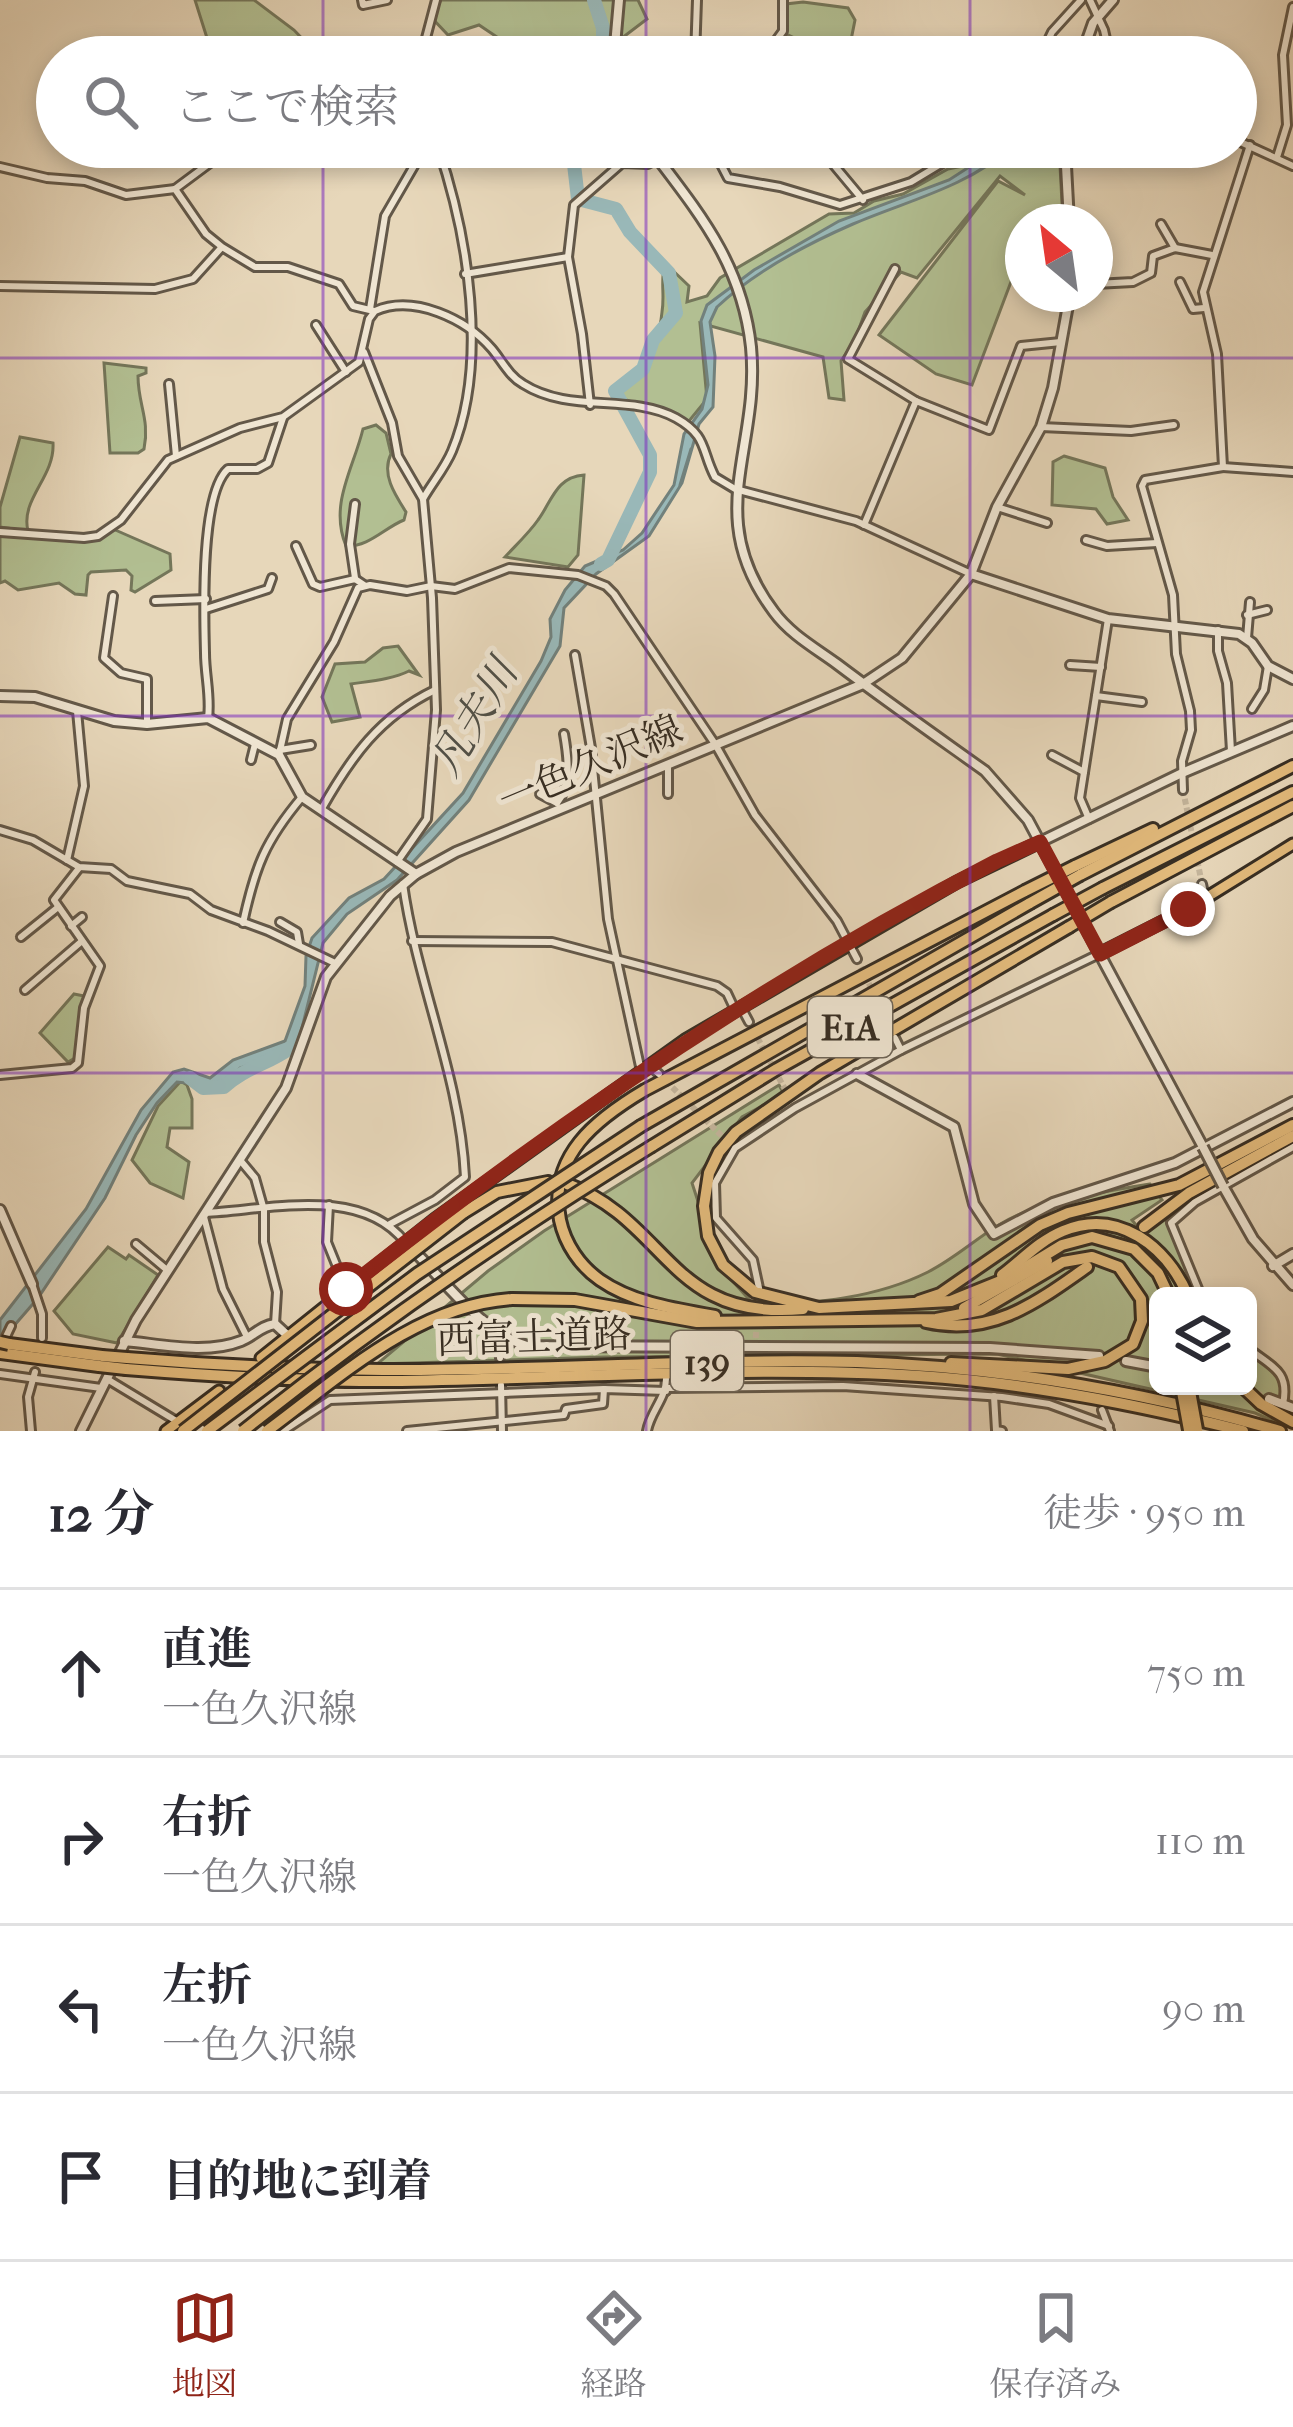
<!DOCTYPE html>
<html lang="ja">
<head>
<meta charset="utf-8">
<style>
	:root { --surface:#fff; --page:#f2f2f3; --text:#2b2b33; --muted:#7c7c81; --line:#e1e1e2; --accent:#8f2418 }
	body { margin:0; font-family:"IM FELL French Canon","Noto Serif JP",serif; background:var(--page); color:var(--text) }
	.controls { position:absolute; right:36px; bottom:36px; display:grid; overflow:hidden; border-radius:18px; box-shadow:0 6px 18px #0003 }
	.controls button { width:108px; height:108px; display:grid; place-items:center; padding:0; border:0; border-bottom:3px solid var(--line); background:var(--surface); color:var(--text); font:60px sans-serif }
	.compass { position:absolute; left:1005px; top:204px; width:108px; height:108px; border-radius:50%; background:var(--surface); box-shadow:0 6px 18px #0003; rotate:331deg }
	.stop { position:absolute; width:36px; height:36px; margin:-27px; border:9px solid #8f2418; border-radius:50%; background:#fff }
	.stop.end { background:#8f2418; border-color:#fff; box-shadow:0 3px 12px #0008 }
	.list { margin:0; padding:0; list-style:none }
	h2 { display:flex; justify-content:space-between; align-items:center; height:156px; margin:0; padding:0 48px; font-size:51px }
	h2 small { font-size:39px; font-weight:400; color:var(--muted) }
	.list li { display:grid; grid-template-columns:78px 1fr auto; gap:36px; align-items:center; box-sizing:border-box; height:168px; padding:0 48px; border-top:3px solid var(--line) }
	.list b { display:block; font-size:45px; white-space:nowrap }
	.list p { margin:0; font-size:39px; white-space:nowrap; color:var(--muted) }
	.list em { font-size:39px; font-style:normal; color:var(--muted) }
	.icon { flex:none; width:66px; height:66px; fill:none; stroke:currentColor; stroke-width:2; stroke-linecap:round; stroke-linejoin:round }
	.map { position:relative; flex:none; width:1293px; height:1431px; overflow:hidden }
	.search { position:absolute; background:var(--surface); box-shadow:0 6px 18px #0003; left:36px; right:36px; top:36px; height:132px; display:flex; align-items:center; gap:30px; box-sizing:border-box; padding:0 42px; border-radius:66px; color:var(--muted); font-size:45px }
	.sheet { height:828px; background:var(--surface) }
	nav { display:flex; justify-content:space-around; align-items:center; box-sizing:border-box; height:168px; border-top:3px solid var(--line); background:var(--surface); font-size:33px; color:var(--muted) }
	nav a { display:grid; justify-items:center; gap:6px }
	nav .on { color:var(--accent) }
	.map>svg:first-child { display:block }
	.green { fill:#b2bf92; stroke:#74765a; stroke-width:3 }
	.water { fill:#99b8b8; stroke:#72817c; stroke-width:3 }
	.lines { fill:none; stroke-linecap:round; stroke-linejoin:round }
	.stream { stroke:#72817c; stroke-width:3 }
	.river { stroke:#99b8b8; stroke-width:14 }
	.minor-tunnel { stroke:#c4b59c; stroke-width:6; stroke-dasharray:6 3; stroke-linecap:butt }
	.tertiary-tunnel { stroke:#c4b59c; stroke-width:8; stroke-dasharray:8 4; stroke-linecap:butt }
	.primary-tunnel { stroke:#c4b59c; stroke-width:9; stroke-dasharray:9 4.5; stroke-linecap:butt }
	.minor-casing { stroke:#635849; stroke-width:12 }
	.tertiary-casing { stroke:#635849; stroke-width:14 }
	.primary-casing { stroke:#372e23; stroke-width:15 }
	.motorway-casing { stroke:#372e23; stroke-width:16 }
	.minor { stroke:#efe5d2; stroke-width:6 }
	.tertiary { stroke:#efe5d2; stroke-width:8 }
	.primary { stroke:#e4bc7d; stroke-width:9 }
	.motorway { stroke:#e4bc7d; stroke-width:10 }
	.tertiary-bridge-casing { stroke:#635849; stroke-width:14; stroke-linecap:butt }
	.motorway-bridge-casing { stroke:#372e23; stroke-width:16; stroke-linecap:butt }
	.tertiary-bridge { stroke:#efe5d2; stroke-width:8 }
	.motorway-bridge { stroke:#e4bc7d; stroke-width:10 }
	.route { stroke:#8f2418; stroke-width:15 }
	.grid { fill:none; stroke:#7b2cbf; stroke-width:3; stroke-opacity:0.55 }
	.labels { text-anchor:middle; stroke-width:10; stroke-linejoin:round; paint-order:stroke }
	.shield { fill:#efe5d2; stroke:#6e6558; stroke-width:3 }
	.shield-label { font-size:36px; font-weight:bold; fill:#372e23 }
	.street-label { font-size:39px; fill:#372e23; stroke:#efe5d2 }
	.water-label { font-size:42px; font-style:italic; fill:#505048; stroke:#efe5d2 }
</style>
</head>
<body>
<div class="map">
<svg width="1293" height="1431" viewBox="0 0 1293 1431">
	<rect width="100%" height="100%" fill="#e7d7ba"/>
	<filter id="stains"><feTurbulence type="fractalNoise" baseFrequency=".00167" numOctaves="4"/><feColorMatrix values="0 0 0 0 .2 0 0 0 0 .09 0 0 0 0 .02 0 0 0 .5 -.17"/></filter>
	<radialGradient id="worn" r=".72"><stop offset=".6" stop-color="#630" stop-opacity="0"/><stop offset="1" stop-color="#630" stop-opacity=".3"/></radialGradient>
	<g class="green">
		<polygon points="195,0 254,0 294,30 314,51 312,57 213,57"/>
		<polygon points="441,0 638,0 647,19 597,57 499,57 497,37 479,25 448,35 431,17"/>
		<path d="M803,2L848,8L855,20L851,40C831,54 804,43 784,33L779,18L786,4Z"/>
		<path d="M1018,147H1059L1063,222H1023V250L972,385L936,374L879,335L998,181L1025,195L1000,176L917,278L901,272L865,312L855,340L841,361L844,400L829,398L823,357L700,323L707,399L689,421L620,398L619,385L638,377C650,356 660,336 662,312C665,294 660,281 665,263L689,286L687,302L707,296L720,278L829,214L854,213L874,201L903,194L948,169L1006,157Z"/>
		<path d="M104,363L146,368V373L138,376C138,405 150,419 144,449L138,453H110Z"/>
		<path d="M376,425L386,433L391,454C381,474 395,495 406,512L404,520C384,528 369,547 346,546C329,504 353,470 363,429Z"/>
		<path d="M20,437L53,443C55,477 20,499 28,531L0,527V507Z"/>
		<polygon points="1064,456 1105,468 1113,497 1128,520 1107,524 1096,509 1052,505 1053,462"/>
		<path d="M584,475L578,555L568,567L505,557C516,545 529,533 538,520C552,501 556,477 584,475Z"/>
		<polygon points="113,529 170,554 171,570 135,592 131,590 132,576 126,570 91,572 88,575 86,595 75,594 59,583 18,590 5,581 0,583 0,533 97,537"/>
		<path d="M398,646L419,675L409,671C393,679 371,681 351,684L360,717L332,722L322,697L335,664L365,662L383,648Z"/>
		<polygon points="74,994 84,996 75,1058 68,1062 40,1033"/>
		<polygon points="181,1081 187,1085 192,1099 192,1128 170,1128 167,1147 189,1162 183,1198 150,1183 132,1160 158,1106"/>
		<path d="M779,1085L784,1094L742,1117L692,1183L719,1266L755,1306C815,1303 874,1299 928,1272C964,1254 992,1222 1031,1210C1068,1198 1111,1190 1150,1184L1162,1200L1132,1220L1140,1230L1173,1208L1176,1212L1171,1223L1202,1296H1158V1386H1248V1344C1278,1372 1289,1382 1278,1423L1255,1413L997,1354L605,1357L377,1364L488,1271L544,1231Z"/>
		<polygon points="108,1247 126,1259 129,1255 158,1275 117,1343 73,1334 54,1311"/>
	</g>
	<path class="water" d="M1000,147H1012C965,188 909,200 853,224C807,244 753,273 717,307L710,322L715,356L713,407L699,424L682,483L649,536L596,574L564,608L560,646L469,800L397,880L347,914L323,943L299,1040L293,1049L278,1056L240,1068L224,1087L177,1082L157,1103L136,1135L105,1198L38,1298L0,1342V1320L86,1209L141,1110L173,1072L184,1069L210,1078L233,1060L285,1041L305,986L306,956L312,938L349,898L384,879L463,793L541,661L551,637L550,619L565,590L585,566L623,550L642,533L674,485L684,434L702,409L708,385L701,321L707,305L754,270L839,221L949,180Z"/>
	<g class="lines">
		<polyline class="stream" points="680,485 691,449"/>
		<g class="river">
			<polyline points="594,0 603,28 603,57"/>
			<polyline points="572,147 578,199 616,209 630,232 669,273 676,313 653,340 643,369 615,391 650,455 650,472 608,560 601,564"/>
			<path d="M190,1078L203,1088L224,1087C244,1068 268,1064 290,1048"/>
		</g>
		<g class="minor-tunnel">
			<polyline points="1183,790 1202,884"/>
			<polyline points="857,959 891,1029"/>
			<polyline points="749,1022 787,1093"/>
			<polyline points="666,1081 729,1143"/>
			<polyline points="755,1347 757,1322"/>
		</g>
		<polyline class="tertiary-tunnel" points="1231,1386 1269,1399"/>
		<polyline class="primary-tunnel" points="219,1391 261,1358"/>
		<g class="minor-casing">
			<g id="minor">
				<polyline points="362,0 363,5 387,0"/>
				<polyline points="783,0 783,31 775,42 784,57"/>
				<polyline points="1090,0 1104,30 1110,57"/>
				<polyline points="977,52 998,57"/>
				<polyline points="426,57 426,38 436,0"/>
				<polyline points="695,57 697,0"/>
				<polyline points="1040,57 1052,32 1081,0"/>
				<polyline points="1236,140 1293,166"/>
				<polyline points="193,147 203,165"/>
				<polyline points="712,147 728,178 780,187 840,205 911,182 969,147"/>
				<polyline points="827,147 828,158 863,200"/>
				<polyline points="1277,157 1287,125 1283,55 1293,7"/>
				<polyline points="0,167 47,178 85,181 126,195 175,189 206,234 222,247 255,267 288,267 339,284 353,306 374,311"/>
				<polyline points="175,189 218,157"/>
				<polyline points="1161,224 1175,248"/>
				<polyline points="895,269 848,359 916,401"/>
				<polyline points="465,274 568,257"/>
				<polyline points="1180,282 1193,309 1204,308"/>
				<polyline points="1095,284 1133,282 1151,273 1153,256 1175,248 1212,255"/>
				<polyline points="0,286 155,289 193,279 221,248"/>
				<polyline points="370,309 385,216 414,166 418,150"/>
				<polyline points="316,325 346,372"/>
				<polyline points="364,352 392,423 398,456 423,499 432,598 436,710 427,819 397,862"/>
				<polyline points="169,384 176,456"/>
				<polyline points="590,405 582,334 568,257 574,205 622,163 648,164 682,147"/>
				<polyline points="1041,427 1131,431 1174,425"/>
				<polyline points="1223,467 1293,472"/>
				<path d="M423,499C432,483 445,468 452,451C489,362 468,236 438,147"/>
				<polyline points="997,507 1047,523"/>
				<polyline points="864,525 916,401 989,430 1021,346 1061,342"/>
				<path d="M0,532L84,538L98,536L121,520L168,460L240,428L283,417L359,362L369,319L375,311C414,294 466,319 492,349C502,361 509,376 523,384C570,414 630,393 676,418C708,436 701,450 715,477L735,489L856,521L971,574"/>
				<polyline points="1086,540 1107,546 1157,543"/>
				<polyline points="296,546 313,584 320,587 355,579 364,585"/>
				<polyline points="355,578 350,544 355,504"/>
				<polyline points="113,596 104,658 121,673 147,679 147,724"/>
				<polyline points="155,601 206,599"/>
				<polyline points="206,609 268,589 272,578"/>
				<polyline points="1247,615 1267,610"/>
				<polyline points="1218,630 1218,651 1227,683 1231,751"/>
				<polyline points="1247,638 1250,602"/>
				<polyline points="575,655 591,748 608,919 641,1071"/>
				<polyline points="1070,665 1101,667"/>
				<polyline points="1096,696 1142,702"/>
				<polyline points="1252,709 1264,690 1268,666"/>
				<path d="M208,718C211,697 205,675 205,653C204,614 200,494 228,469H257L268,463L283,418"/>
				<polyline points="280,750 311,745"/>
				<polyline points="279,755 287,719 334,642 358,588 370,585 407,591 431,586 455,589 509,568 578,575 606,586 614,594 715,744 755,815 837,921 857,959"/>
				<polyline points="1052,755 1084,772"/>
				<polyline points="251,760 255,744"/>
				<polyline points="1183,790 1182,761 1191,730 1190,711 1176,654 1173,595 1142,486 1145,480 1223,467 1217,354 1203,292 1250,145"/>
				<polyline points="540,794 557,803"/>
				<polyline points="668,794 668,764"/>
				<path d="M557,803C572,785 568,757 564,734"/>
				<path d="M321,810C351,757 379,717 435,690"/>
				<polyline points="1089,819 1080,798 1108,619"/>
				<polyline points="0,830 33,840 79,867 111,869 127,881 190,894 211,910 268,931 335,963"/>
				<polyline points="67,860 84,786 77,711"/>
				<polyline points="1202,884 1205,898"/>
				<polyline points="280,922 297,932 299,944"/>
				<path d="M243,923C255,867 265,841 302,797"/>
				<polyline points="71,926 82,917"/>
				<polyline points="21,937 57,908"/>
				<polyline points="412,941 552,942 717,986 727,993 735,1010"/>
				<polyline points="25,990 82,941"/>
				<polyline points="741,1007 749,1022"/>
				<polyline points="895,1038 901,1050"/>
				<polyline points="649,1065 659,1074"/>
				<polyline points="0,1075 72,1068 78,1063 84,1008 100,966 54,900 79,868"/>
				<polyline points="240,1160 255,1178 264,1210 264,1242 277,1292 275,1324"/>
				<polyline points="329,1205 327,1242 346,1289"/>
				<path d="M205,1213C268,1210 360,1185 405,1242"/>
				<polyline points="204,1217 223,1289 247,1337"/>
				<path d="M390,1224L435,1200L465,1177C460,1076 417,984 403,884"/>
				<polyline points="136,1244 167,1270"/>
				<polyline points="32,1284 42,1314 42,1338"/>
				<polyline points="759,1288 753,1260 716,1218 715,1183 735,1148 795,1108 901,1050 1099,954"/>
				<polyline points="1201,1296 1171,1223 1195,1202 1293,1147"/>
				<polyline points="2,1345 11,1326"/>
				<path d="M1248,1348C1272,1367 1290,1371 1283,1404"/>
				<polyline points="500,1358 499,1347 505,1337"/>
				<polyline points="0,1374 101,1388"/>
				<polyline points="107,1379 178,1422"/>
				<polyline points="501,1385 502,1431"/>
				<polyline points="666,1388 843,1386 1002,1397 1049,1404 1109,1426"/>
				<polyline points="994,1396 996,1430 1002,1431"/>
				<polyline points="1102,1410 1110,1431"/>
				<polyline points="31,1431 28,1397 35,1372"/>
				<polyline points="283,1431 330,1400 604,1389 666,1391"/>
				<polyline points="407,1431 564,1415 566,1409 603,1404 604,1389"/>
				<path d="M647,1431C650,1412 666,1399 666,1379"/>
			</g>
		</g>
		<g class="tertiary-casing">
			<g id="tertiary">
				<polyline points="614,57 619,0"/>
				<polyline points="1081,57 1093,23 1113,0"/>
				<path d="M649,147C698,212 742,263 751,347C761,449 701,515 774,612C790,634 815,648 837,664C886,701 936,736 985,771L1028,820L1203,1147"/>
				<polyline points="1065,147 1069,222"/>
				<polyline points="971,574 997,507 1041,427 1053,388 1070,294"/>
				<polyline points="0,696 35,697 114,721 147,724 208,718 279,755 302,797 416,874"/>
				<polyline points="1040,842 1182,773 1293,726"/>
				<polyline points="857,1074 954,1127 974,1204 994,1234 1053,1203 1175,1163 1293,1102"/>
				<polyline points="1223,1186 1253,1239 1293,1285"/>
				<polyline points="0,1210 32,1284"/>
				<path d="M412,1249C446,1282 481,1332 527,1346L990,1348L1099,1356"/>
				<polyline points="1273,1266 1293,1254"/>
				<path d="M124,1341C160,1344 206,1355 241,1341C254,1336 260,1326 275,1324L288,1336"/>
				<polyline points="1126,1361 1158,1367"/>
				<polyline points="1269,1399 1293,1408"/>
				<polyline points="81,1431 136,1320 286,1088 326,977 390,896 416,874 456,852 863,684 902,658 971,574 1108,619 1239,634 1252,643 1268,666 1293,679"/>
			</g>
		</g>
		<g class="primary-casing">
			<g id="primary">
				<polyline points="1099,954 1188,909 1293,844"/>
				<polyline points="261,1358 435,1219 685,1040 957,882 1040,842"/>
				<polyline points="166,1431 219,1391"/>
			</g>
		</g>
		<g class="motorway-casing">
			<g id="motorway">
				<polyline points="1075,866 1153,829"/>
				<polyline points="1080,875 1293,766"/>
				<polyline points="1103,888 1293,792"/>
				<polyline points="1111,902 1293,806"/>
				<polyline points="1069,927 820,1073 736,1132 719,1152 709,1173 704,1206 708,1236 723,1265 755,1292 819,1308 951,1301 1008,1278 1062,1245 1092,1237 1134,1249 1158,1273 1169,1296"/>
				<polyline points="641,1126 1030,903"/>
				<polyline points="652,1146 777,1069 1053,915"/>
				<path d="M567,1184C668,1221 669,1322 803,1309"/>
				<polyline points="463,1213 497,1192 548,1182"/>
				<polyline points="1144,1227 1189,1193 1293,1136"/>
				<path d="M1002,1275C1022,1260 1039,1241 1063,1231C1118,1208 1167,1246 1188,1296"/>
				<polyline points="512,1299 575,1300 697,1322 936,1319 982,1310 1063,1262 1092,1257 1119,1267 1141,1299 1142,1321 1133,1344 1105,1361 1068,1369 951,1363"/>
				<polyline points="919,1301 940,1294 1040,1225 1068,1213 1179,1185 1293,1125"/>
				<polyline points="964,1308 1047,1261"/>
				<path d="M715,1316C676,1309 633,1303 600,1280C580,1266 565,1244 560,1220C548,1156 596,1119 645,1090L1025,891"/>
				<path d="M926,1322C991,1337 1036,1303 1087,1267"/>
				<polyline points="9,1344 102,1356"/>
				<polyline points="0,1353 99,1366"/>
				<path d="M127,1358C212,1365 297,1369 383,1370C541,1371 699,1358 857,1362C1001,1367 1142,1391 1280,1431"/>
				<path d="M126,1369C213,1376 302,1382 390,1381C566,1379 743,1365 919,1376C1029,1383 1136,1404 1243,1431"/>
				<polyline points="1242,1386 1261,1404 1293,1422"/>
			</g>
		</g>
		<use href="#minor" class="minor"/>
		<use href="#tertiary" class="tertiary"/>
		<use href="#primary" class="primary"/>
		<use href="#motorway" class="motorway"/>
		<g class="tertiary-bridge-casing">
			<polyline id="tertiary-bridge" points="1203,1147 1223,1186"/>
		</g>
		<g class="motorway-bridge-casing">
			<g id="motorway-bridge">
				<polyline points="1025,891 1075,866"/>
				<polyline points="1030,903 1080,875"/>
				<polyline points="1053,915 1103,888"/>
				<polyline points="1069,927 1111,902"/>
				<polyline points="0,1342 9,1344"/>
				<polyline points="102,1356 127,1358"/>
				<polyline points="99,1366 126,1369"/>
				<polyline points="1181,1386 1189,1430"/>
				<polyline points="1189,1386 1197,1430"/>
				<polyline points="183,1431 463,1213"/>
				<polyline points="207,1431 417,1274 641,1126"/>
				<path d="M243,1431C373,1327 510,1233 652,1146"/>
				<path d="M267,1431C340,1377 417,1305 512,1299"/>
			</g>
		</g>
		<use href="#tertiary-bridge" class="tertiary-bridge"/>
		<use href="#motorway-bridge" class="motorway-bridge"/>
	</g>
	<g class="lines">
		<path class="route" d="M346,1289C550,1127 765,980 997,861L1040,842L1100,954L1188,909"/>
	</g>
	<path class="grid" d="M323,0V57M646,0V57M970,0V57M323,147V1431M646,147V1431M970,147V1431M0,358H1293M0,716H1293M0,1073H1293"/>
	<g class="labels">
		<g class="shield">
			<rect x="808" y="997" width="84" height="60" rx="9"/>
			<rect x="671" y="1331" width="72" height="60" rx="9"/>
		</g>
		<g class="shield-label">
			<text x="850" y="1040">E1A</text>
			<text x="707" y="1374">139</text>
		</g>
		<g class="street-label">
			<text transform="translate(590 764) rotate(-23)" y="14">一色久沢線</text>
			<text transform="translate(534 1336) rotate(-2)" y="14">西富士道路</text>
		</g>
		<g class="water-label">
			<text transform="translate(473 717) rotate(-59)" y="15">凡夫川</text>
		</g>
	</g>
	<rect width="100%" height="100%" filter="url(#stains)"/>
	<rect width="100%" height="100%" fill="url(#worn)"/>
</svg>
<div class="controls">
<button><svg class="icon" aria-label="layers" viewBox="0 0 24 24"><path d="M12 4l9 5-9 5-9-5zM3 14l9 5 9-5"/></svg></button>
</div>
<svg class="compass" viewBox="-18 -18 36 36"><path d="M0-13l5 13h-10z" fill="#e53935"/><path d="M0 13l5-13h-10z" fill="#7c7c81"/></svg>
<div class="stop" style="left:346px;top:1289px"></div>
<div class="stop end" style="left:1188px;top:909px"></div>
<div class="search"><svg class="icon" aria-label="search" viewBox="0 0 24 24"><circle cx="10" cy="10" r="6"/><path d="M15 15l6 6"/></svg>ここで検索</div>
</div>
<section class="sheet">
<h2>12 分<small>徒歩 · 950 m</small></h2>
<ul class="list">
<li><svg class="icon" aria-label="ahead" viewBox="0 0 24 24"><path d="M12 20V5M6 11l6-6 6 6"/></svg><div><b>直進</b><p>一色久沢線</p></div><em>750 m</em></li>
<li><svg class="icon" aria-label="right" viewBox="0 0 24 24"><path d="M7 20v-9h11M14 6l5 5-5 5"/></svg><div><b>右折</b><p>一色久沢線</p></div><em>110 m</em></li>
<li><svg class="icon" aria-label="left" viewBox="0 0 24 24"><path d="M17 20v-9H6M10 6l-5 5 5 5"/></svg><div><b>左折</b><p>一色久沢線</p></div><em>90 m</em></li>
<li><svg class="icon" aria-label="arrive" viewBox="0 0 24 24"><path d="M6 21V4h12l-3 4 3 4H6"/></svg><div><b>目的地に到着</b></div></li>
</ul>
</section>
<nav>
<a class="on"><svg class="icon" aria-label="map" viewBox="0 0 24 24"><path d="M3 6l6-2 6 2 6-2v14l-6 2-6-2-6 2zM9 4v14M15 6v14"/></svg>地図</a>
<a><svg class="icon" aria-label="directions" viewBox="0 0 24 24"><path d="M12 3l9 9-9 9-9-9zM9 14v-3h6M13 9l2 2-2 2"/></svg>経路</a>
<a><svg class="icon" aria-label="saved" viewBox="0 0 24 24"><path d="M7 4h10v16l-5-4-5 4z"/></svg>保存済み</a>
</nav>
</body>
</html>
